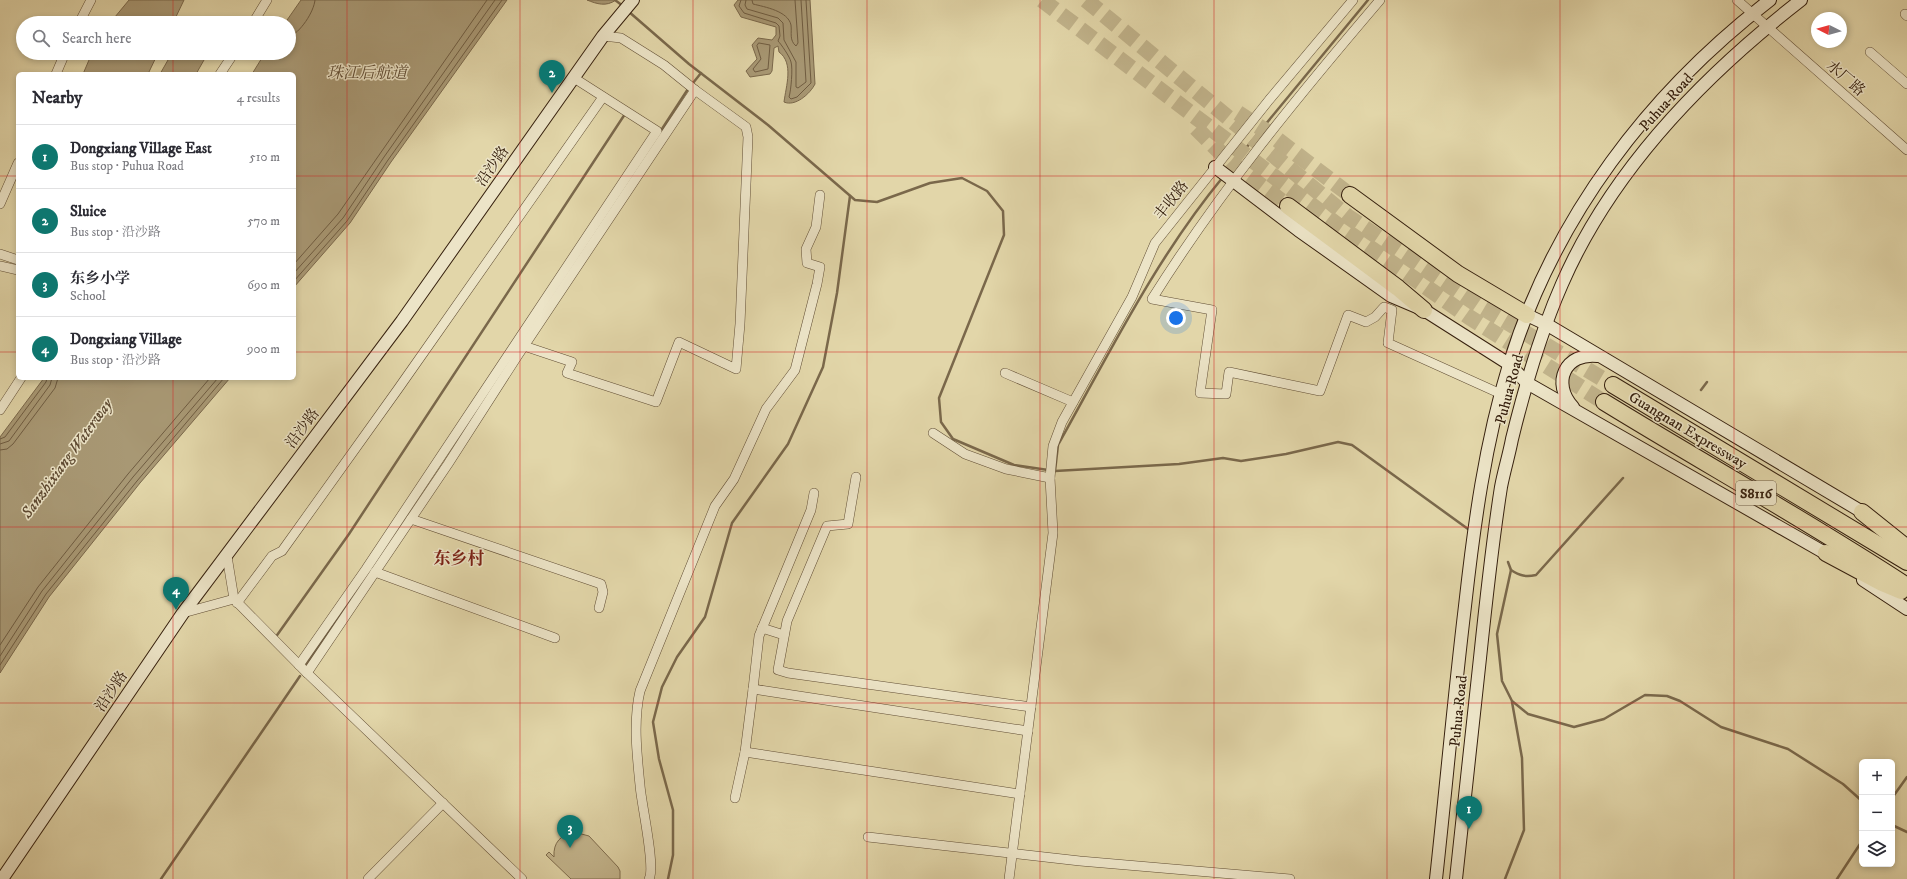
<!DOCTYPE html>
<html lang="en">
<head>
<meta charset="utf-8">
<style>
	:root { --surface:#fff; --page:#f2f2f3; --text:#2b2b33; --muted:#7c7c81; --line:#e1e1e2; --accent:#0f766e }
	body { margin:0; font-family:"IM FELL DW Pica","Noto Serif SC",serif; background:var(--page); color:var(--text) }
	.controls { position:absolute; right:12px; bottom:12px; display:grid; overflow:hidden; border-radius:6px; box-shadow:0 2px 6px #0003 }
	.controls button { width:36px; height:36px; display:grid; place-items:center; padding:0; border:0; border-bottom:1px solid var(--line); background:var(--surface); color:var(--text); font:20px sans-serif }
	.compass { position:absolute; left:1811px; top:12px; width:36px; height:36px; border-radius:50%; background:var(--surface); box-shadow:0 2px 6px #0003; rotate:276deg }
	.you { position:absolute; left:1176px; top:318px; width:14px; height:14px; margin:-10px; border:3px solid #fff; border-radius:50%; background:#1a73e8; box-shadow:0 0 0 6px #1a73e833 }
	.badge { display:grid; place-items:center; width:26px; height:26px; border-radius:50%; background:var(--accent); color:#fff; font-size:13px; font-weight:700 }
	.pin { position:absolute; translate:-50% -33px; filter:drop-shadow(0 1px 2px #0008) }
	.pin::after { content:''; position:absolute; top:21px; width:14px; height:12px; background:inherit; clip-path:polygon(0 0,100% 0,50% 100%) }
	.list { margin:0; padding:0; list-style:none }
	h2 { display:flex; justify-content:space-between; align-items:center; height:52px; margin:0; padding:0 16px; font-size:17px }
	h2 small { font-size:13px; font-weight:400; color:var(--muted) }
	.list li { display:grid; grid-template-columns:26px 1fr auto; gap:12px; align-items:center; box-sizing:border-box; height:64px; padding:0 16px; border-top:1px solid var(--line) }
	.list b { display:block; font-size:15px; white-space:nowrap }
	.list p { margin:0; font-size:13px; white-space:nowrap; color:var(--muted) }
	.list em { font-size:13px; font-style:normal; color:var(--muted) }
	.icon { flex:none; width:22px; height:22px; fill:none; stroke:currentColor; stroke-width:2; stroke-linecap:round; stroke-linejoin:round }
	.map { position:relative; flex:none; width:1907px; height:879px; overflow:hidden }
	.search { position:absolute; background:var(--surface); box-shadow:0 2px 6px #0003; left:16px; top:16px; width:280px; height:44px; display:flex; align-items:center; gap:10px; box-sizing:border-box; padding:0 14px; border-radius:22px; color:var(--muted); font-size:15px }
	.panel { position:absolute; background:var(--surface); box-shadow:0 2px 6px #0003; left:16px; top:72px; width:280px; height:308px; border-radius:6px }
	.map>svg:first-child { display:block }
	.green { fill:#c5b78f; stroke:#7e6c4e }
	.water { fill:#a89874; stroke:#7a684b }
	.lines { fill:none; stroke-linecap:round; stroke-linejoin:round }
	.shore { stroke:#6f5c41; stroke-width:1 }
	.stream { stroke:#7a684b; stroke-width:2.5 }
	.highway-tunnel { stroke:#c0b28a; stroke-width:16; stroke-dasharray:16 8; stroke-linecap:butt }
	.street-casing { stroke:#614e35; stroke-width:10 }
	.secondary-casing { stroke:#36200e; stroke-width:14 }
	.highway-casing { stroke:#36200e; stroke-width:18 }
	.street { stroke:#ece4c7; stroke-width:9 }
	.secondary { stroke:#ece4c7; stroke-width:12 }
	.highway { stroke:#e2d6a9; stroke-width:16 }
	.grid { fill:none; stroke:#d62828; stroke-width:1; stroke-opacity:0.55 }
	.labels { text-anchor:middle; stroke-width:3; stroke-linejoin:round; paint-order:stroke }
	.shield { fill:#ece4c7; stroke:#6d5b46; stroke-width:1 }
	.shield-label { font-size:14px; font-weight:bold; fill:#36200e }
	.street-label { font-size:15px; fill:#36200e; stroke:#ece4c7 }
	.water-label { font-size:16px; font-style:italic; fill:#5e4a32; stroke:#ece4c7 }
	.quarter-label { font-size:17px; font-weight:bold; fill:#7a1f14; stroke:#ece4c7 }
</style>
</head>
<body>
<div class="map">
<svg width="1907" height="879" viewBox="0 0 1907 879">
	<rect width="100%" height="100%" fill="#e2d6a9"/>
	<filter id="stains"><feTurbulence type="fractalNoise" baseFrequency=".005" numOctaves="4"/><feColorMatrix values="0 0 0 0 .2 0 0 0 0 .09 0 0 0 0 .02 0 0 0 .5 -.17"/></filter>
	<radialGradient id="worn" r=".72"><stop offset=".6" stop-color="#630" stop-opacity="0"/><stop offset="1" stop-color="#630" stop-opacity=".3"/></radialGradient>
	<path class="green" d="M574,832L589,836L618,867L620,871V879H571L546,855L549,852L554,857C553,842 561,835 574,832Z"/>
	<g class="water">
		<polygon points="129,0 184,0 173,23 110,23"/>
		<polygon points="301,0 507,0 391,162 350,223 294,287 294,74 252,74 265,53 289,53 289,23 285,23"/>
		<path d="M587,0H616C606,7 597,4 587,0Z"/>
		<path d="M738,0H810L815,84C810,94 795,107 784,102C786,86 794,63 779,52L778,46L774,48L772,71L770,74L750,77L746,71L757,59L752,45L758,38L772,40L776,35V27L741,17L734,5Z"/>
		<polygon points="92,53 158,53 148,74 83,74"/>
		<polygon points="172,53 208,53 196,74 160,74"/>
		<polygon points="44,378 230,378 140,483 49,597 0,673 0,437"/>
	</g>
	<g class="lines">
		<g class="shore">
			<path d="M741,0L739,6L744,13L776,23L779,26L780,36L778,41C781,44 790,57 791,62C793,68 791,91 789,97L791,99L797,97L811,83L806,0"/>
			<polyline points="746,0 745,5 747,9 778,18 783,23 784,40 796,62 796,87 798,88 806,82 801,0"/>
			<path d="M752,0L753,4C765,7 788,11 791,25C792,33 789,40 796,46L798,43L795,0"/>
			<path d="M289,37C300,33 314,12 315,0"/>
			<polygon points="759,43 770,45 768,69 755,72 753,69 761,59 757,46"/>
			<polyline points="294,264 338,214 487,0"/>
			<polyline points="294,273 343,218 384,157 495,0"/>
			<polyline points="294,281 347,221 388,160 502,0"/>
			<polyline points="0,439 5,437 46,382 47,378"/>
			<polyline points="0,444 9,441 50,385 52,378"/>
			<polyline points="0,450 7,449 13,444 55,388 58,378"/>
			<polyline points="0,645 38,587 128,474 210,378"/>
			<polyline points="0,656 42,591 133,477 218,378"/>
			<polyline points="0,665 46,594 137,481 224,378"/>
		</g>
		<g class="stream">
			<polyline points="615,0 623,6"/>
			<polyline points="628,11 689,64 768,125 855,200 877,202 930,183 962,178 987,191 1003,211 1004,235 939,398 941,422 953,439 1014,465 1055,471 1179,464 1223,458 1241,461 1286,454 1338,442 1352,445 1468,529"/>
			<polyline points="693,83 701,73"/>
			<polyline points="660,132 688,89"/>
			<polyline points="1227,171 1368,0"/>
			<polyline points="1701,390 1707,382"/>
			<path d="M1055,471L1058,445C1109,354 1156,258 1223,177"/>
			<polyline points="1508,562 1511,570 1497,634 1502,681 1512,701 1528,714 1574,727 1604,719 1645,695 1667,696 1680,701 1721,727 1788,749 1843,784 1862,801"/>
			<path d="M1511,570C1520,576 1526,577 1536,575L1623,478"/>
			<polyline points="275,638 349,534 625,114"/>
			<polyline points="307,664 350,599"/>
			<polyline points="1892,798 1907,777"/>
			<polyline points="1892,825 1907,832"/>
			<polyline points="161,879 300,676"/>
			<polyline points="668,879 673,855 673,810 659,759 653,722 662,687 677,657 705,617 732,523 788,444 823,367 837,293 850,196"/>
			<polyline points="1505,879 1524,830 1522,758 1512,702"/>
			<polyline points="1837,879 1862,841"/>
		</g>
		<g class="highway-tunnel">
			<polyline points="1042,0 1339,226 1469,317 1604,402"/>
			<polyline points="1086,0 1347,216 1478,305 1613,385"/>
			<polyline points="1238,113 1266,131 1350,195"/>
			<polyline points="1196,128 1230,162 1288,206"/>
		</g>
		<g class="street-casing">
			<g id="street">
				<path d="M1380,0C1299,95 1219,192 1152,299L1212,310L1200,393L1226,394L1229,372L1320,391L1348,315L1366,322L1375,317L1384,307L1392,310L1388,343L1501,394"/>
				<polyline points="1737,0 1907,150"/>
				<polyline points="1905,14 1907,16"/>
				<polyline points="79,23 91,0"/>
				<polyline points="253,23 267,0"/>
				<polyline points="1870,52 1907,84"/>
				<polyline points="56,74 65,53"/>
				<polyline points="220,74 234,53"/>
				<polyline points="0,204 18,163"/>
				<polyline points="0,254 18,260"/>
				<polyline points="0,266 18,270"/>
				<polyline points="524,346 572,362 567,373 656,402 679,342 736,369 740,324 748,137 746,127 695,90"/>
				<polyline points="1005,373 1073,402"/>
				<polyline points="0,410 21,378"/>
				<polyline points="933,433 965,454 1006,469 1050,478"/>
				<polyline points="856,477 848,524 827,526 787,621 778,670 788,673 1031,707"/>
				<polyline points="411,519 601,584 603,592 599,608"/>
				<polyline points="227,556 234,599 307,673 522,879"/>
				<polyline points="375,572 555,638"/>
				<polyline points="237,603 272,556 282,551 398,389 603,97"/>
				<polyline points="183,613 234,599"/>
				<polyline points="762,628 784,635"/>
				<polyline points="299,665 366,569 657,131 574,78"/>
				<polyline points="307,673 448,464 518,355 695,90 664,65 621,38 603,36"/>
				<polyline points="753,689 759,636 811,510 814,493"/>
				<polyline points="745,752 1020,794"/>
				<polyline points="735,798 745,752 753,689 1028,731"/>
				<polyline points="868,837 1080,861 1290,879"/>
				<polyline points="368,879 443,803"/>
				<path d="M649,879C656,867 641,803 640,785C637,755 633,721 640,691L715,506L734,479L766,409L795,370L817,284L820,267L807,263L806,249L816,227L820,195"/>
				<polyline points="1009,879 1053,533 1050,478 1053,446 1062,422 1132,297 1155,243 1269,100 1353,0"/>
			</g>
		</g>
		<g class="secondary-casing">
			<g id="secondary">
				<polyline points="1215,167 1298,230 1391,296 1424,310 1509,364 1527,383 1832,557"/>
				<polyline points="1527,315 1546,324 1869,516"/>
				<path d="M1573,407C1551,383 1565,352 1598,356"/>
				<polyline points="1863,580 1907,609"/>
				<polyline points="2,879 183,613 402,321 603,36 633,0"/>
				<path d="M1436,879C1446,788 1454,697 1465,606C1474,525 1485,443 1509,365C1554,218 1649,93 1770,0"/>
				<path d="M1456,879C1464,805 1472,732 1480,658C1486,601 1492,544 1501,487C1504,471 1509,455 1512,439C1525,386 1540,334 1562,284C1612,169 1703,76 1801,0"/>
			</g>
		</g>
		<g class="highway-casing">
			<g id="highway">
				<polyline points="1350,195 1458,274 1527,315"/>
				<polyline points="1288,206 1398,288 1424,310"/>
				<polyline points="1613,385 1907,562"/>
				<path d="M1604,402C1705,464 1808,521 1907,586"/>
				<polyline points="1862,512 1907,548"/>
				<polyline points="1826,553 1882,583 1901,591"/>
			</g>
		</g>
		<use href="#street" class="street"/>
		<use href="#secondary" class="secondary"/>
		<use href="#highway" class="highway"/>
	</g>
	<path class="grid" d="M173,0V23M347,0V879M520,0V879M693,0V879M867,0V879M1040,0V879M1214,0V879M1387,0V879M1560,0V879M1734,0V879M173,53V74M0,176H18M294,176H1907M0,352H18M294,352H1907M173,378V879M0,527H1907M0,703H1907"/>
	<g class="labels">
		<rect class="shield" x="1736" y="481" width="40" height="24" rx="3"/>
		<g class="shield-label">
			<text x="1756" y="498">S8116</text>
		</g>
		<g class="street-label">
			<text transform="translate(1846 78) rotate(41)" y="5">水厂路</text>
			<text transform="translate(1666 102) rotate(-48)" y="5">Puhua Road</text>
			<text transform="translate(492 166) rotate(-55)" y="5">沿沙路</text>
			<text transform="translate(1171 200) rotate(-51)" y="5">丰收路</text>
			<text transform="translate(1509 389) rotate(-75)" y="5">Puhua Road</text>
			<text transform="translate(302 428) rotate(-53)" y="5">沿沙路</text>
			<text transform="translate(1688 430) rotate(31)" y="5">Guangnan Expressway</text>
			<text transform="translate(111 691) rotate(-56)" y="5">沿沙路</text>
			<text transform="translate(1458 711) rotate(-84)" y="5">Puhua Road</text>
		</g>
		<g class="water-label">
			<text x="367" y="78">珠江后航道</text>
			<text transform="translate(66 458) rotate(-54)" y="6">Sanzhixiang Waterway</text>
		</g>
		<g class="quarter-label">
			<text x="459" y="564">东乡村</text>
		</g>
	</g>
	<rect width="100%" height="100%" filter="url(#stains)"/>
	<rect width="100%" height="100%" fill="url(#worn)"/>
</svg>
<div class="controls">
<button>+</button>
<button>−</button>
<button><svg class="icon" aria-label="layers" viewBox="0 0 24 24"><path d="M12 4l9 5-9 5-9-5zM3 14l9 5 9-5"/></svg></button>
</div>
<svg class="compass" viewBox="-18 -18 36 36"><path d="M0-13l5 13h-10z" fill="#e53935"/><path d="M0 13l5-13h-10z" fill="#7c7c81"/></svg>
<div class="you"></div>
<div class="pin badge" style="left:1469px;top:829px">1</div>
<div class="pin badge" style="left:552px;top:93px">2</div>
<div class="pin badge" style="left:570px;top:848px">3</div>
<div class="pin badge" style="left:176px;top:610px">4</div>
<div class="search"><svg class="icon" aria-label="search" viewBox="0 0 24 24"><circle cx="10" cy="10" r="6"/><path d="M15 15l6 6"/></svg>Search here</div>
<section class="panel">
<h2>Nearby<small>4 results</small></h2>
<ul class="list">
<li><span class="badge">1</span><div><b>Dongxiang Village East</b><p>Bus stop · Puhua Road</p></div><em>510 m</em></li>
<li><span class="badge">2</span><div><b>Sluice</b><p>Bus stop · 沿沙路</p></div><em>570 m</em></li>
<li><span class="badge">3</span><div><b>东乡小学</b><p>School</p></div><em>690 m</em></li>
<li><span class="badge">4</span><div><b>Dongxiang Village</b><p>Bus stop · 沿沙路</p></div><em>900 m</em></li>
</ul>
</section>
</div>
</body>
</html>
